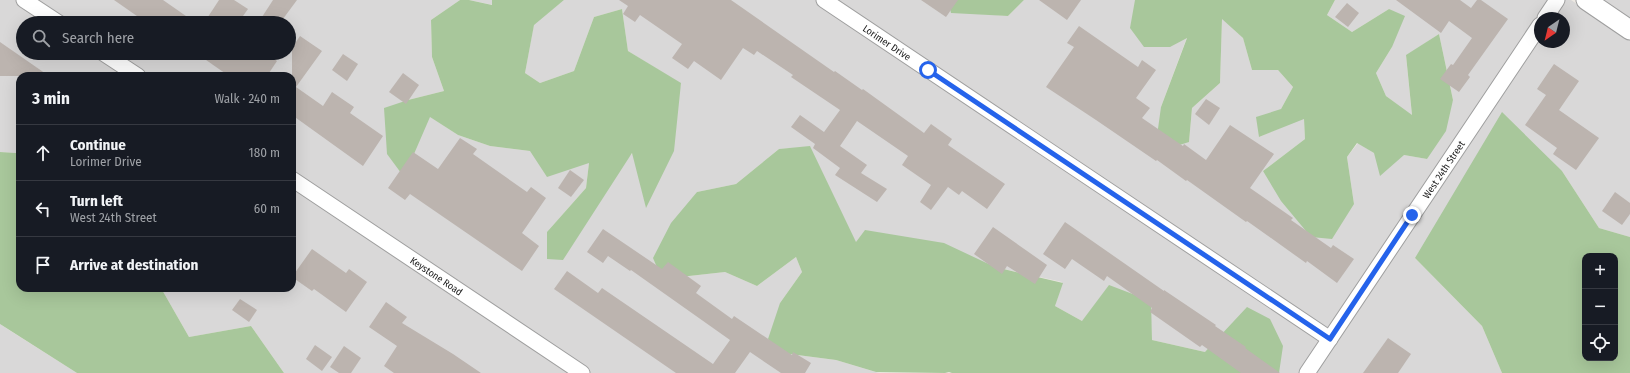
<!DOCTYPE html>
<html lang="en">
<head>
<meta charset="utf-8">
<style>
	:root { --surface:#171b24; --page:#242831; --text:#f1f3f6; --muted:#9ea1a6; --line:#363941 }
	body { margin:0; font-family:"Fira Sans Condensed",sans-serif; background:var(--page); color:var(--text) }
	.controls { position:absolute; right:12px; bottom:12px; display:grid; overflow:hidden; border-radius:8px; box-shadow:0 4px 16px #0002 }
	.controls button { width:36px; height:36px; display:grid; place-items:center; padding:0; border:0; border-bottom:1px solid var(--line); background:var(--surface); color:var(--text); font:20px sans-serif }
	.compass { position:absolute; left:1534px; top:12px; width:36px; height:36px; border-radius:50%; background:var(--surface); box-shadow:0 4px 16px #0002; rotate:215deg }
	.stop { position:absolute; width:12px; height:12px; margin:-9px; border:3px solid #2563eb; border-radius:50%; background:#fff }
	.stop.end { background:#2563eb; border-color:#fff; box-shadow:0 1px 4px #0008 }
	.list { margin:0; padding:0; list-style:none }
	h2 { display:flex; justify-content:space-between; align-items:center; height:52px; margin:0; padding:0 16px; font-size:17px }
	h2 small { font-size:13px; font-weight:400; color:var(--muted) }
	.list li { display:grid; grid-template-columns:26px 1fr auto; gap:12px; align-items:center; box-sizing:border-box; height:56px; padding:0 16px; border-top:1px solid var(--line) }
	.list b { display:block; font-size:15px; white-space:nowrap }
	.list p { margin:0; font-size:13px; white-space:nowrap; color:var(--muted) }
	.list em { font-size:13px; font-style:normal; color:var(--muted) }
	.icon { flex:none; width:22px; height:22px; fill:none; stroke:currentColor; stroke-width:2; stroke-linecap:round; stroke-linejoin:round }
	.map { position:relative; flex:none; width:1630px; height:373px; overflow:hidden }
	.search { position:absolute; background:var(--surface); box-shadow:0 4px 16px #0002; left:16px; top:16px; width:280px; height:44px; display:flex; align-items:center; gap:10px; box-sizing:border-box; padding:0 14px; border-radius:22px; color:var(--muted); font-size:15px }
	.panel { position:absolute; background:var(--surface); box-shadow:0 4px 16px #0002; left:16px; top:72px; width:280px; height:220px; border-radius:12px }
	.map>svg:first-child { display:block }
	.residential { fill:#d9d8d8; fill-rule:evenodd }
	.forest { fill:#a8c79b; fill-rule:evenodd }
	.building { fill:#bcb4af }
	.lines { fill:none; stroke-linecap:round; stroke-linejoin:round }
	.minor-casing { stroke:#9f9f9f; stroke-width:17 }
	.tertiary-casing { stroke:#9f9f9f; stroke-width:21 }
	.minor { stroke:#fff; stroke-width:15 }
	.tertiary { stroke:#fff; stroke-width:19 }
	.route { stroke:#2563eb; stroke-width:5 }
	.labels { text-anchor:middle; stroke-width:3; stroke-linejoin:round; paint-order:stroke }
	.street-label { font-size:10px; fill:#1b1b1b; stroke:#fff }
</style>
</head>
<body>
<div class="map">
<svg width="1630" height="373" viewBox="0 0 1630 373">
	<rect width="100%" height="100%" fill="#ece8e2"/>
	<g class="residential">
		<path d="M0,0H460L431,20L432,57L444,91L408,100L404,177L429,116L458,135L490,146L530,151L589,163L586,188L547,232L633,153L646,207L681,84L628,51L622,9L594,17L574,71L540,83L525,73L534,24L564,0H948L981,14L1008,16L1024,0H1135V5L1187,37L1161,107L1189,142L1192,108L1220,83L1222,18L1243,38L1252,70H1278L1293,87L1281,109L1259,137L1304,118L1305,139L1263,171L1354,204L1347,157L1358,143L1374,153L1404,155L1427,159L1453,100L1439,34L1406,56L1412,116L1386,96L1376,73L1392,47L1389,9L1352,32L1327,15L1335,0H1571L1630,40V237L1599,228L1562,171L1415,258L1482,326L1502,373H1279L1205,352L1152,340L1150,301L1082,321L1055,306L1062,282L995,267L856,243L810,147L779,149L736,184L697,192L662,279L725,272L757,286L796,257L802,272L780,303L782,353L836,360L879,373H284L251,326L189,337L161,288H292V76H20V155L16,153L0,152ZM1540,18H1564V42H1540ZM23,23H289V53H23Z"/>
		<polygon points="469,0 492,0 493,5"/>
		<polygon points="1604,0 1630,0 1630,18"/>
		<polygon points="0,324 9,330 77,373 0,373"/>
	</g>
	<g class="forest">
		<polygon points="460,0 469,0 492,5 492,0 564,0 534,25 525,73 540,83 574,71 594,17 622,9 628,51 681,83 674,151 646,208 632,153 563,260 547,259 547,232 586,188 589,163 547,177 530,151 490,146 458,135 430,117 404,177 387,154 384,108 408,100 444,91 432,57 431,20"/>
		<polygon points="948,0 1024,0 1008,16 951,13"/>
		<polygon points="1135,0 1335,0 1327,15 1352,32 1389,9 1405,16 1392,47 1376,73 1386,96 1412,115 1406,55 1439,34 1453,100 1446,131 1427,159 1404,155 1380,176 1374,153 1357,143 1347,157 1354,204 1332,239 1311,237 1281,201 1263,171 1305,139 1304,119 1259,137 1256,117 1281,109 1293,87 1278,70 1252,70 1243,38 1222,19 1220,83 1192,108 1189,142 1173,147 1157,136 1161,107 1187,38 1170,47 1144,47 1130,28"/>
		<path d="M1502,112L1562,171L1599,228L1630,237V373H1502L1482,326L1415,258ZM1585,256H1615V358H1585Z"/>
		<polygon points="810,146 856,242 865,230 944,243 995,267 1063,283 1055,306 1082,321 1109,285 1151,301 1152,340 1205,352 1247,307 1270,319 1283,346 1279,373 952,373 949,372 945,373 876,372 836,360 782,353 768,339 780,303 802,272 796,257 757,286 725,272 662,279 653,258 671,223 697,192 736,184 779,149"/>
		<polygon points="0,152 16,153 20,155 20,288 161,288 189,337 251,326 284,373 77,373 0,324"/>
	</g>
	<g class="building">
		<polygon points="114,0 163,0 196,23 147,23"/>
		<polygon points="219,0 234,0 248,9 238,23 204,23"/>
		<polygon points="273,0 297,0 280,23 271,23 262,17"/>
		<polygon points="619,0 731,0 834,72 835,71 862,90 863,89 924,133 931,124 952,139 948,145 1005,184 987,209 962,191 959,195 948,187 931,210 920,202 931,185 902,165 908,156 857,121 840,146 867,165 861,173 887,189 877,202 835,175 840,168 813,148 815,144 791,127 800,115 824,132 840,110 791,77 793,75 757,51 754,55 743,48 721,80 694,61 688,69 672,58 682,44 640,15 635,22 623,14 628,6"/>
		<polygon points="921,0 958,0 946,17"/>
		<polygon points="1039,0 1081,0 1067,20"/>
		<polygon points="1396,0 1460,0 1471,8 1477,0 1481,0 1508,19 1468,75 1470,77 1459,92 1440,79 1451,64 1453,65 1472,38 1449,21 1441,33"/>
		<polygon points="1347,3 1359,13 1348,27 1335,17"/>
		<polygon points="1079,26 1138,67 1142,60 1156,70 1136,98 1150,108 1142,118 1183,146 1184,144 1206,160 1230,125 1274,154 1250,188 1293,218 1291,220 1331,248 1333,245 1354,259 1337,283 1307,261 1306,263 1247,221 1246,222 1187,180 1186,181 1157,160 1156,161 1096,120 1046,87 1074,47 1067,43"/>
		<polygon points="300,36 322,51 296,87 323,106 332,92 354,107 350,113 383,136 363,166 292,115 292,48"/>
		<polygon points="0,42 49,76 0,76"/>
		<polygon points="196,53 266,53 277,61 267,76 229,76"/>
		<polygon points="343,54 358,64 347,81 332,70"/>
		<polygon points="1554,64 1579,81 1559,110 1599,138 1576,170 1553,154 1557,148 1525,125 1546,95 1537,89"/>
		<polygon points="403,73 419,85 406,104 389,92"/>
		<polygon points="1206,99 1220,108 1209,125 1195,114"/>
		<polygon points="460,138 477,149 473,154 527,192 531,187 546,198 522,233 539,246 522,271 410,194 405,200 388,188 413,152 438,169"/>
		<polygon points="570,170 584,180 571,197 558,188"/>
		<polygon points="1615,192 1630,203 1630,214 1622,225 1602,211"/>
		<polygon points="1065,222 1164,291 1164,290 1216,325 1215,326 1246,347 1245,348 1280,373 1241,373 1202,345 1200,347 1150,312 1152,308 1107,276 1104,281 1072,259 1065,269 1043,254"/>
		<polygon points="993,227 1047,265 1035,284 1007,266 1002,274 974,254"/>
		<polygon points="603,229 662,269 668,262 701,286 696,293 732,319 734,316 792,355 793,352 811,363 805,373 781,373 750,352 735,373 676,373 554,289 567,271 598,293 602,288 713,364 730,340 631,270 630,271 608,256 603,263 587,252"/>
		<polygon points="312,249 346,273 349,269 367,282 346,312 314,289 312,291 292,277"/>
		<polygon points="240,299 257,310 249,322 232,310"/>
		<polygon points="386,302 407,317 402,323 453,354 481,373 394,373 384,366 397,346 369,327"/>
		<polygon points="1388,338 1411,354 1398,373 1363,373"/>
		<polygon points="315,345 332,357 322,371 306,359"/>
		<polygon points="344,346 361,358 351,373 339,373 330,367"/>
	</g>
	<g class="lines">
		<g class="minor-casing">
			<g id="minor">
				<polyline points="24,0 59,23"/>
				<path id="s1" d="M824,0L1330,339"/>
				<polyline points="1545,18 1557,0"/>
				<polyline points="103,53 138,76"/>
				<path id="s2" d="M292,179L582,373"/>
				<path id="s3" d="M1307,373L1540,25"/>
			</g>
		</g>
		<g class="tertiary-casing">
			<polyline id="tertiary" points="1586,0 1630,30"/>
		</g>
		<use href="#minor" class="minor"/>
		<use href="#tertiary" class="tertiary"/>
	</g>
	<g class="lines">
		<polyline class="route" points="928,70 1330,339 1412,215"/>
	</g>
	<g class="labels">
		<g class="street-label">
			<text dy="4" stroke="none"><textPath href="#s1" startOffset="76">Lorimer Drive</textPath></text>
			<text dy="4" stroke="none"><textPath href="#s3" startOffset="245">West 24th Street</textPath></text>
			<text dy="4" stroke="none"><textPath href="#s2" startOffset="174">Keystone Road</textPath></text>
		</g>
	</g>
</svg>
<div class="controls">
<button>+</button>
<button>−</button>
<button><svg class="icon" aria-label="locate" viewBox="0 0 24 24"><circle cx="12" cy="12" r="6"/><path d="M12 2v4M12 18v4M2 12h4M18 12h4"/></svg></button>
</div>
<svg class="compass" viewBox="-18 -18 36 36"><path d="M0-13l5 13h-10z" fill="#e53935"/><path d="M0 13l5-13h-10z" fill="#9ea1a6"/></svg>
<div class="stop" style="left:928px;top:70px"></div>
<div class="stop end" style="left:1412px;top:215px"></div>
<div class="search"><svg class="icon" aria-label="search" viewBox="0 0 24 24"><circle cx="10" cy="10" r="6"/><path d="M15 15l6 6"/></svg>Search here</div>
<section class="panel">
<h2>3 min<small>Walk · 240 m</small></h2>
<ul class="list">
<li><svg class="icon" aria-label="ahead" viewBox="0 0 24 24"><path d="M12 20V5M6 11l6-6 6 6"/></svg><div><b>Continue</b><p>Lorimer Drive</p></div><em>180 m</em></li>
<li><svg class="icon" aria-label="left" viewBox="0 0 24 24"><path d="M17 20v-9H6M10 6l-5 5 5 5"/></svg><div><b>Turn left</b><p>West 24th Street</p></div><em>60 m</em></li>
<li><svg class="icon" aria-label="arrive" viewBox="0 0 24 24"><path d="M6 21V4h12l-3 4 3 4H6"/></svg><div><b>Arrive at destination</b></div></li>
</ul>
</section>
</div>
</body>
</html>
